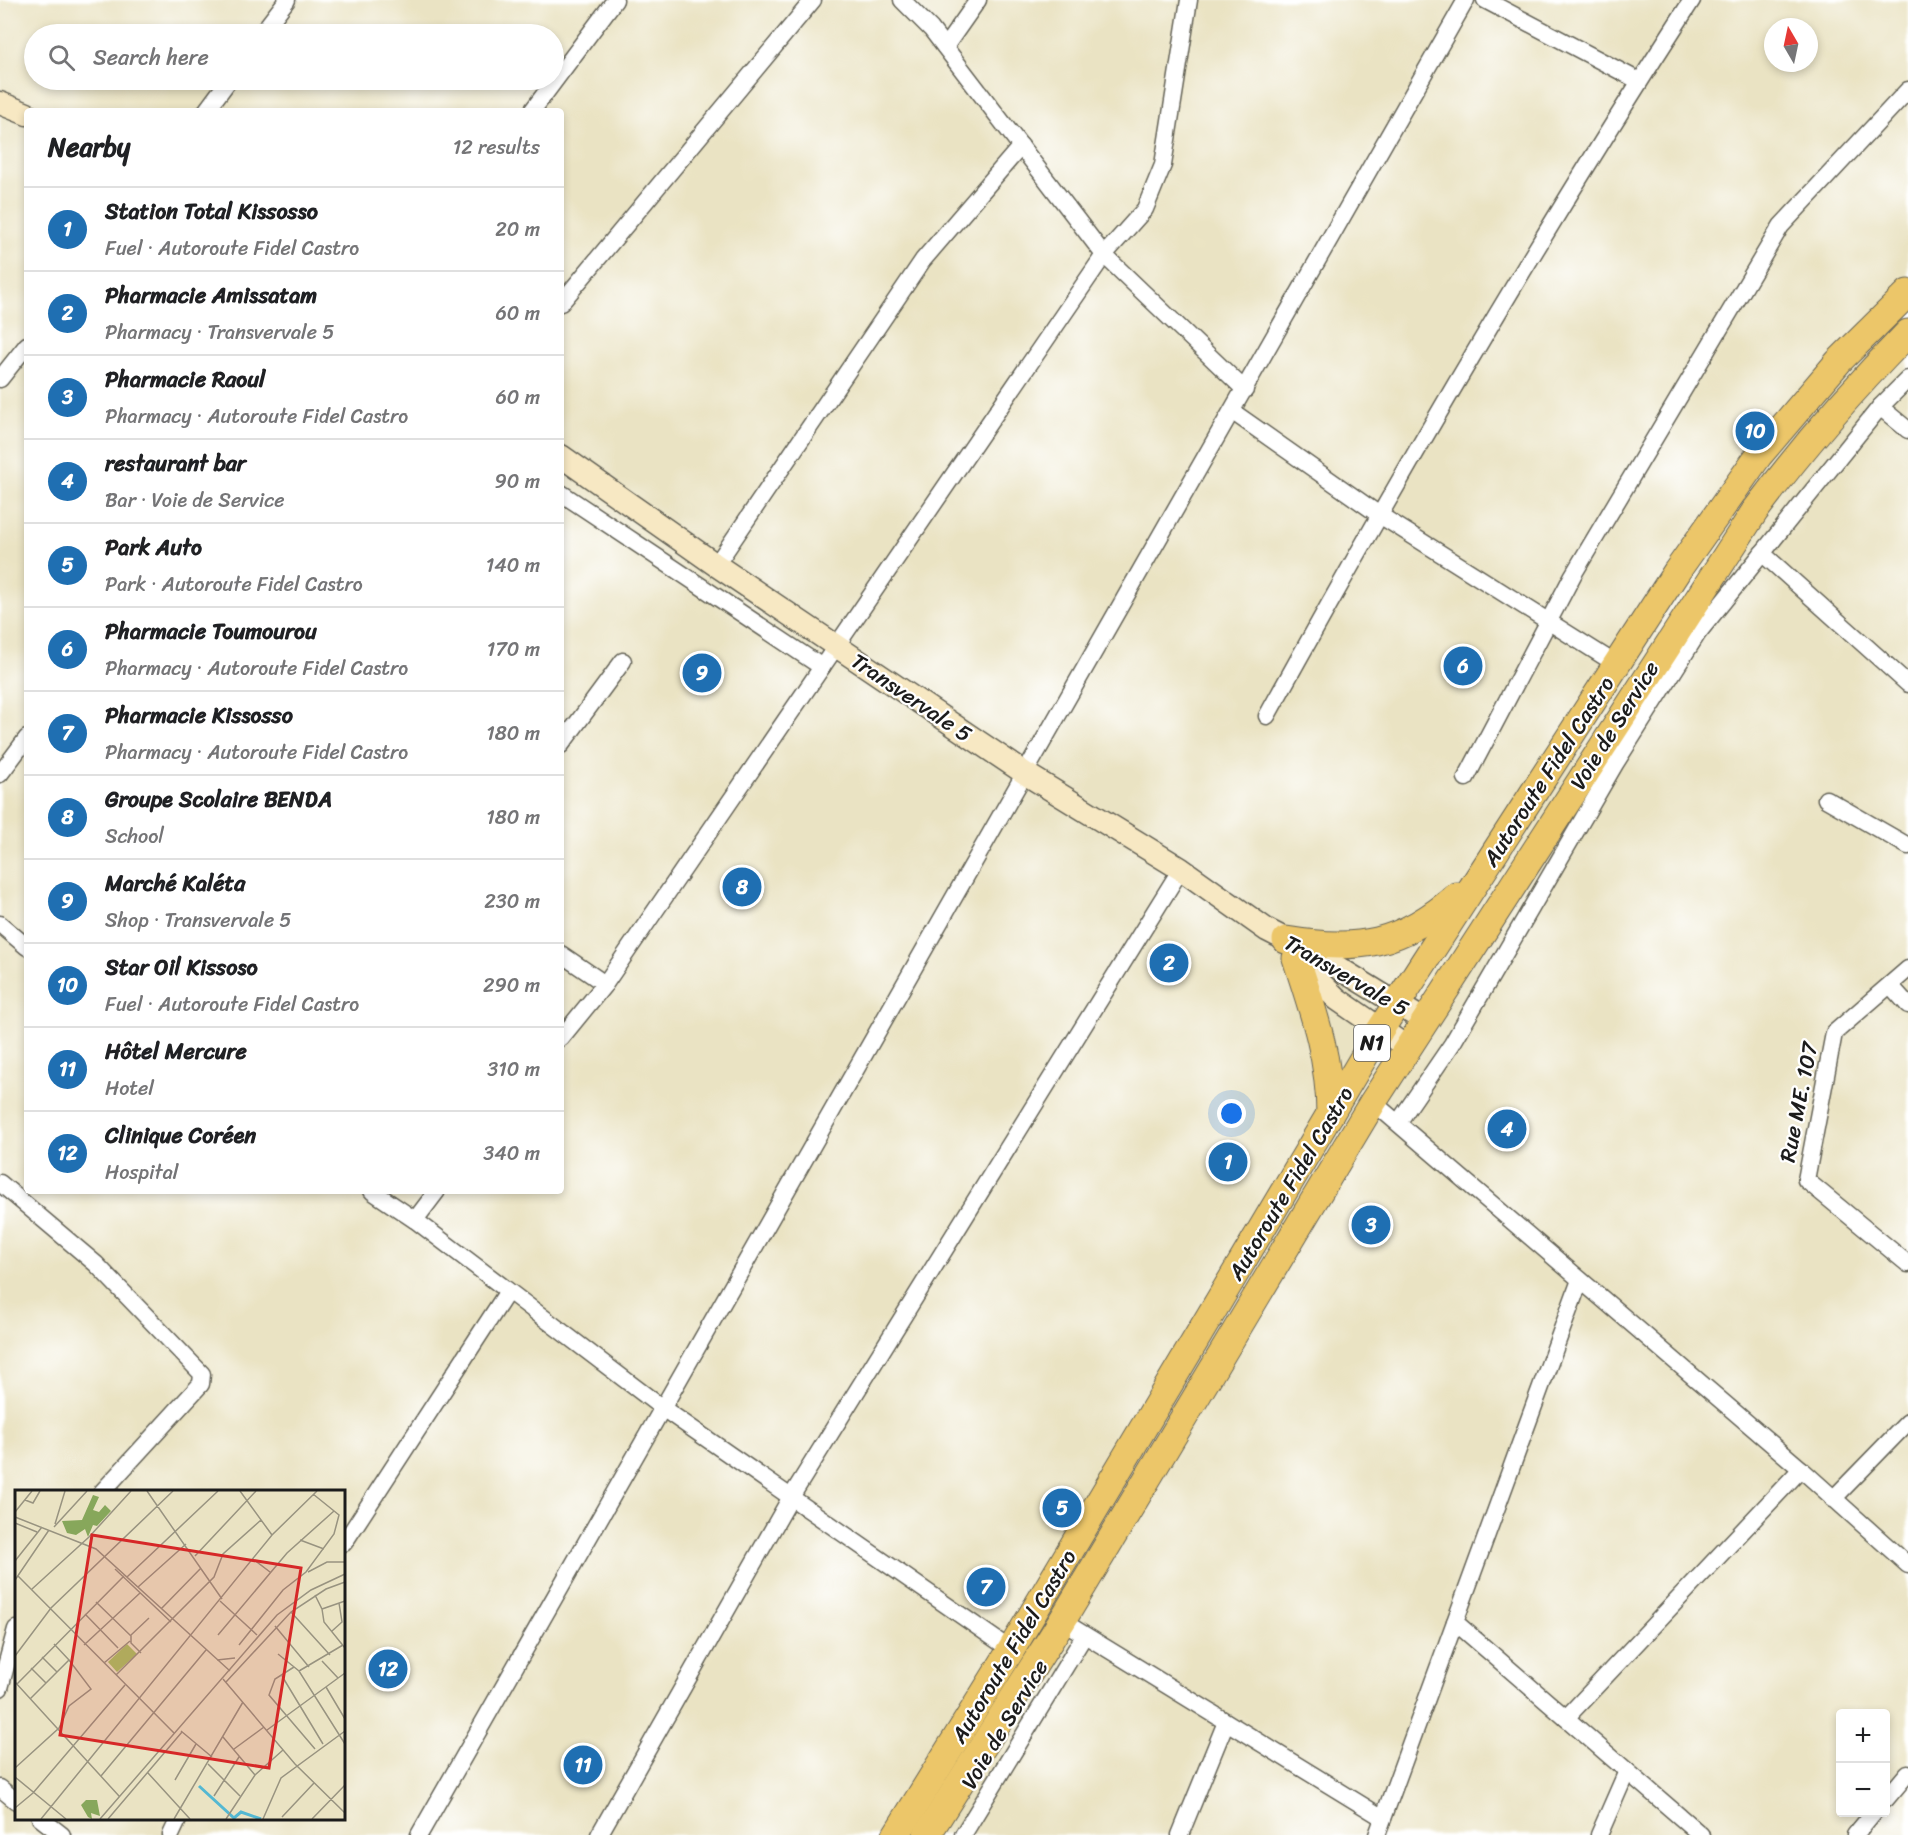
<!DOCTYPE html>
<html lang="en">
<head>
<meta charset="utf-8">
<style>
	:root { --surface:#fff; --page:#f2f2f2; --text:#202124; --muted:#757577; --line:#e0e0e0; --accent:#1f6fb2 }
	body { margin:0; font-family:Sriracha,sans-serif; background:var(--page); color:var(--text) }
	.controls { position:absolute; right:18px; bottom:18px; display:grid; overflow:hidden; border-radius:6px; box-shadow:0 3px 9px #0003 }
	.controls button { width:54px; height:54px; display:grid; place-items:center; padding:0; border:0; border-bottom:2px solid var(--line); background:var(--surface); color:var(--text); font:30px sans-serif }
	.compass { position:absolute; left:1764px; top:18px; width:54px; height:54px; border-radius:50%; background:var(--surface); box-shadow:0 3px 9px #0003; rotate:351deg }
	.you { position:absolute; left:1232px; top:1114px; width:21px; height:21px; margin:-15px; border:4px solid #fff; border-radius:50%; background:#1a73e8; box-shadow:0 0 0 9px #1a73e833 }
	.badge { display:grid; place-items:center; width:39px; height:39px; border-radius:50%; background:var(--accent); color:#fff; font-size:20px; font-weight:700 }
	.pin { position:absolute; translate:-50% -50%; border:3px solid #fff; box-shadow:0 2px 6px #0006 }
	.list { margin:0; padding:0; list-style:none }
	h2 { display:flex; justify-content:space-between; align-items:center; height:78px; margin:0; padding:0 24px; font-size:26px }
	h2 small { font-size:20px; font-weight:400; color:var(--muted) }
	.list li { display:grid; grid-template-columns:39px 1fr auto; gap:18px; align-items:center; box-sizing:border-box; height:84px; padding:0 24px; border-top:2px solid var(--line) }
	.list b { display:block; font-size:22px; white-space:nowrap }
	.list p { margin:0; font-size:20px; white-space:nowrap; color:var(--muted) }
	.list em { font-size:20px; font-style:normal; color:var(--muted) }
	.icon { flex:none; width:33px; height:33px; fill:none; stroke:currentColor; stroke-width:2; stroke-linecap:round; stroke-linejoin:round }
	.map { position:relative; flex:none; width:1908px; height:1835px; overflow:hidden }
	.search { position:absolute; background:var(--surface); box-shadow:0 3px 9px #0003; left:24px; top:24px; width:540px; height:66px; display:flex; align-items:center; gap:15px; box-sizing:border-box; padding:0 21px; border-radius:33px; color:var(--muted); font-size:22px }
	.panel { position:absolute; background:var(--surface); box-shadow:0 3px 9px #0003; left:24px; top:108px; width:540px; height:1086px; border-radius:6px }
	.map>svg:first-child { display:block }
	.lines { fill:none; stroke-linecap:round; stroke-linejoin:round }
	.minor-casing { stroke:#646256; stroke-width:19 }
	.secondary-casing { stroke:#646256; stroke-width:25 }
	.trunk-casing { stroke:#646256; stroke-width:29 }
	.minor { stroke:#fff; stroke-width:16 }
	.secondary { stroke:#f7e8c3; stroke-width:22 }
	.trunk { stroke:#ecc669; stroke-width:27 }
	.labels { text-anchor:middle; stroke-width:4.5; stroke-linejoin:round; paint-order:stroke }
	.shield { fill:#fff; stroke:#606060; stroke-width:1.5 }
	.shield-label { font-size:21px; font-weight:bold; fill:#1c1c1c }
	.street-label { font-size:22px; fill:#1c1c1c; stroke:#fff }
	.inset-river { fill:none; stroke:#54b8d2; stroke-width:3 }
	.inset-road { fill:none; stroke:#989380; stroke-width:1.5 }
	.view { fill:#d62828; fill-opacity:0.15; stroke:#d62828; stroke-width:3 }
	.inset-edge { fill:none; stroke:#1c1c1c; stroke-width:3 }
</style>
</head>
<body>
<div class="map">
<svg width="1908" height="1835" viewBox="0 0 1908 1835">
	<rect width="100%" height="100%" fill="#fff"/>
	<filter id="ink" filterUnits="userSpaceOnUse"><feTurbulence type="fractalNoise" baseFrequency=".0167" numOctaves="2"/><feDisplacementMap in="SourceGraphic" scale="12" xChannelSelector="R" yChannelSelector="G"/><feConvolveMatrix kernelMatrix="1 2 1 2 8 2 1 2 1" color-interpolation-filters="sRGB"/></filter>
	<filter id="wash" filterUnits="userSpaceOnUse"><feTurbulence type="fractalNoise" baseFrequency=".008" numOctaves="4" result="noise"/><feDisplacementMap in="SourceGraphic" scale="24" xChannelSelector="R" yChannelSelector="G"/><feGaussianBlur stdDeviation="1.35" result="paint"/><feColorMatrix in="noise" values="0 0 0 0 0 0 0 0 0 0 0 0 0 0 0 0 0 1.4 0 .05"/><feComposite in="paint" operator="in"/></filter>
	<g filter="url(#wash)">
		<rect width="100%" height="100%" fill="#eae3c3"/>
	</g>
	<g filter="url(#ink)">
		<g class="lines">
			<g class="minor-casing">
				<g id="minor">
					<polyline points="902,0 931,29 1104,255 1245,390"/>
					<polyline points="1485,0 1639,81"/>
					<polyline points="261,34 287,0"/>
					<polyline points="945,47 978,0"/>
					<polyline points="206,111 229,80"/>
					<polyline points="532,111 615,0"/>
					<polyline points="561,303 813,0"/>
					<polyline points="0,379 27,345"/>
					<polyline points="1880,407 1908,430"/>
					<polyline points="1233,412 1378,514 1616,664"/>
					<polyline points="561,493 822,667"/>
					<polyline points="1762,553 1908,684"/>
					<polyline points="716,565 923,260 1021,146"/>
					<path d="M1267,716C1401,473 1541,233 1692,0"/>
					<polyline points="561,745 623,661"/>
					<polyline points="0,774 27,738"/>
					<polyline points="1466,778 1573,575 1781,226 1908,90"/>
					<polyline points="1826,799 1908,846"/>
					<polyline points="0,924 27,947"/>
					<polyline points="561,954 605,984"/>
					<polyline points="1908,969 1834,1033 1806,1180 1908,1264"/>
					<polyline points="1890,985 1908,1005"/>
					<polyline points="561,1038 605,984 1104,255 1145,209 1163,165 1189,0"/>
					<polyline points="1373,1102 1801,1469 1908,1565"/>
					<polyline points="1398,1123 1452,1044 1615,764 1698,633 1880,407 1908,379"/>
					<polyline points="0,1183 96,1264 202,1374 201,1384 102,1492"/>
					<polyline points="372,1191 415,1220 661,1407 1011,1650"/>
					<polyline points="415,1220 437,1191"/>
					<polyline points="1833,1499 1908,1422"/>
					<polyline points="344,1543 508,1291"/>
					<polyline points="1062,1621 1383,1818"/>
					<polyline points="1455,1622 1701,1835"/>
					<polyline points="0,1688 16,1629"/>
					<polyline points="1566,1718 1801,1469"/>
					<polyline points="0,1788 16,1801"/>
					<polyline points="1886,1799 1908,1773"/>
					<polyline points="40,1818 62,1835"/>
					<polyline points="171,1835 179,1818"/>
					<polyline points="419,1835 1466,0"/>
					<polyline points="599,1835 791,1497 1181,869"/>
					<polyline points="963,1835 1084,1636"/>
					<polyline points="1180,1835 1226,1722"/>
					<polyline points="1377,1835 1580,1280"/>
					<polyline points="1599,1835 1627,1771"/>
					<polyline points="1855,1835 1874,1812"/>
				</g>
			</g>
			<g class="secondary-casing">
				<g id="secondary">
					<polyline points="0,103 27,114"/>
					<polyline points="561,456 716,565 1026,774 1181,869 1267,930 1324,959 1425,1021"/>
					<polyline points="1296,959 1337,999 1408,1048"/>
				</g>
			</g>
			<g class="trunk-casing">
				<g id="trunk">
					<path d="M1286,940C1358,952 1401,945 1457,896"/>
					<path d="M1296,958C1313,1010 1330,1059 1330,1114"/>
					<polyline points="896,1835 1011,1650 1380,1030 1677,571 1759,455 1839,361 1908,293"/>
					<path d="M927,1835L1062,1621L1373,1102L1755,511C1802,448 1853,389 1908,333"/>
				</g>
			</g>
			<use href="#minor" class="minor"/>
			<use href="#secondary" class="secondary"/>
			<use href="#trunk" class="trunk"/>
		</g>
	</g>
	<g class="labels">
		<rect class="shield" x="1354" y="1025" width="36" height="36" rx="4.5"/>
		<g class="shield-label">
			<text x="1372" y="1050">N1</text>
		</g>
		<g class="street-label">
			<text transform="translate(912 697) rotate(34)" y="8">Transvervale 5</text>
			<text transform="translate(1614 725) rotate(-58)" y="8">Voie de Service</text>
			<text transform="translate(1548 771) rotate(-57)" y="8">Autoroute Fidel Castro</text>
			<text transform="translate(1347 975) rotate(30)" y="8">Transvervale 5</text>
			<text transform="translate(1798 1102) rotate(-79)" y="8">Rue ME. 107</text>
			<text transform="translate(1290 1183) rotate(-59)" y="8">Autoroute Fidel Castro</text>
			<text transform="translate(1013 1646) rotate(-59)" y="8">Autoroute Fidel Castro</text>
			<text transform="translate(1004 1724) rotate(-59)" y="8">Voie de Service</text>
		</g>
	</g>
	<g transform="translate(15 1490)">
		<rect width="330" height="330" fill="#eae3c3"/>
		<path d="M112,154L122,164L102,182L93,172Z" fill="#aac166"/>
		<path d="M78,5L84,7L78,20L84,22L90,15L96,21L82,36L78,35L73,47L70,39L61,45L52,43L47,31L67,30ZM71,310H82L85,326L76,323L77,329L73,327L66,315Z" fill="#87a75b"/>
		<path class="inset-river" d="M184,296L219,328L226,322L246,329"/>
		<path class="inset-road" d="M132,1L207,109M225,1L257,45M10,10L18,13L25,1M0,22L17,1M0,27L81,59L215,181M0,33L22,42M40,34L50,1M39,37L72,1M285,50L309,59M180,66L241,1M238,69L255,82M0,71L27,37M100,79L156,132M293,82L312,72H330M3,86L159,243M112,87L203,1M0,90L34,40M123,97L171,54M17,99L74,47L116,1M300,105L307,119L330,111M205,111L242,145M81,112L116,146V153L126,163M146,119L186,78M307,119L309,132L330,158M276,122L315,165M70,124L103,158M260,136L294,177M317,141L327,132L324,113M116,145L134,128M203,145L272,63L319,21M69,155L125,103M224,155L268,100L291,82L319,44L324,25L298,4M263,164L284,181L330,254M0,166L36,118L158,1M27,167L42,182M202,170L220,168M307,171L323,188M89,173L115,151M279,177L260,189L254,205L300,259M16,178L31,193M284,181L328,155M101,185L199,87L208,64L246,30M267,186L308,254M208,189L280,274L330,323M0,192L104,306M211,192L276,122L311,99L330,92M2,194L109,86M311,197L330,229M15,209L54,170L39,154M252,240L330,183M166,241L197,267M208,247L240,285M219,259L249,237M193,274L225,306M0,278L44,238L54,216L76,199L54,170M133,283L175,329M86,286L191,160M0,287L51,329M160,290L181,254M199,306L224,267M0,318L18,303L110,195M267,327L299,293M26,329L257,45L302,1M85,329L262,125L296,100L330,84M93,329L167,242M159,329L228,212M211,329L240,285L268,260M248,329L266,288L330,241M297,329L330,295"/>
		<path class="view" d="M77,45L286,78L254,278L45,245Z"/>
		<rect width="330" height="330" class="inset-edge"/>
	</g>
</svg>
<div class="controls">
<button>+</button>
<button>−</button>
</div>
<svg class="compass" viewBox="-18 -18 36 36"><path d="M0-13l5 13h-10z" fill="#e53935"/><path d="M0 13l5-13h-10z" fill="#757577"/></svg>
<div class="you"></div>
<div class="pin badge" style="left:1228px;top:1162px">1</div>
<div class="pin badge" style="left:1169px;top:963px">2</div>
<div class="pin badge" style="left:1371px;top:1225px">3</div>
<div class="pin badge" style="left:1507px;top:1129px">4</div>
<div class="pin badge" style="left:1062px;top:1508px">5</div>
<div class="pin badge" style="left:1463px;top:666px">6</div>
<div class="pin badge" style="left:986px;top:1587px">7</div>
<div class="pin badge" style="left:742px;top:887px">8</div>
<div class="pin badge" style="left:702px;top:673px">9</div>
<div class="pin badge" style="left:1755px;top:431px">10</div>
<div class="pin badge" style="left:583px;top:1765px">11</div>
<div class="pin badge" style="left:388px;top:1669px">12</div>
<div class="search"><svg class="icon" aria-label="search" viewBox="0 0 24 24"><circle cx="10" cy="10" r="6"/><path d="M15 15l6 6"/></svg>Search here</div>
<section class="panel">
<h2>Nearby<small>12 results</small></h2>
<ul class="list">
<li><span class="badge">1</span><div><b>Station Total Kissosso</b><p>Fuel · Autoroute Fidel Castro</p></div><em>20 m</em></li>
<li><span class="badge">2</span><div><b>Pharmacie Amissatam</b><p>Pharmacy · Transvervale 5</p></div><em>60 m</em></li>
<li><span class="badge">3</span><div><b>Pharmacie Raoul</b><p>Pharmacy · Autoroute Fidel Castro</p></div><em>60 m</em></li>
<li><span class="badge">4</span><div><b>restaurant bar</b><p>Bar · Voie de Service</p></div><em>90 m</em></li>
<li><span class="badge">5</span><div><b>Park Auto</b><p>Park · Autoroute Fidel Castro</p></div><em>140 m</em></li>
<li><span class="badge">6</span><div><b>Pharmacie Toumourou</b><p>Pharmacy · Autoroute Fidel Castro</p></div><em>170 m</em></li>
<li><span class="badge">7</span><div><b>Pharmacie Kissosso</b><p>Pharmacy · Autoroute Fidel Castro</p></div><em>180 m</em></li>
<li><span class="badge">8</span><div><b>Groupe Scolaire BENDA</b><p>School</p></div><em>180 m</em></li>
<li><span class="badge">9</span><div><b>Marché Kaléta</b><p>Shop · Transvervale 5</p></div><em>230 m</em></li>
<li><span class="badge">10</span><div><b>Star Oil Kissoso</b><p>Fuel · Autoroute Fidel Castro</p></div><em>290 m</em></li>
<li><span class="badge">11</span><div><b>Hôtel Mercure</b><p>Hotel</p></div><em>310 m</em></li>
<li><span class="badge">12</span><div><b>Clinique Coréen</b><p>Hospital</p></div><em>340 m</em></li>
</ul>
</section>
</div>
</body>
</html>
